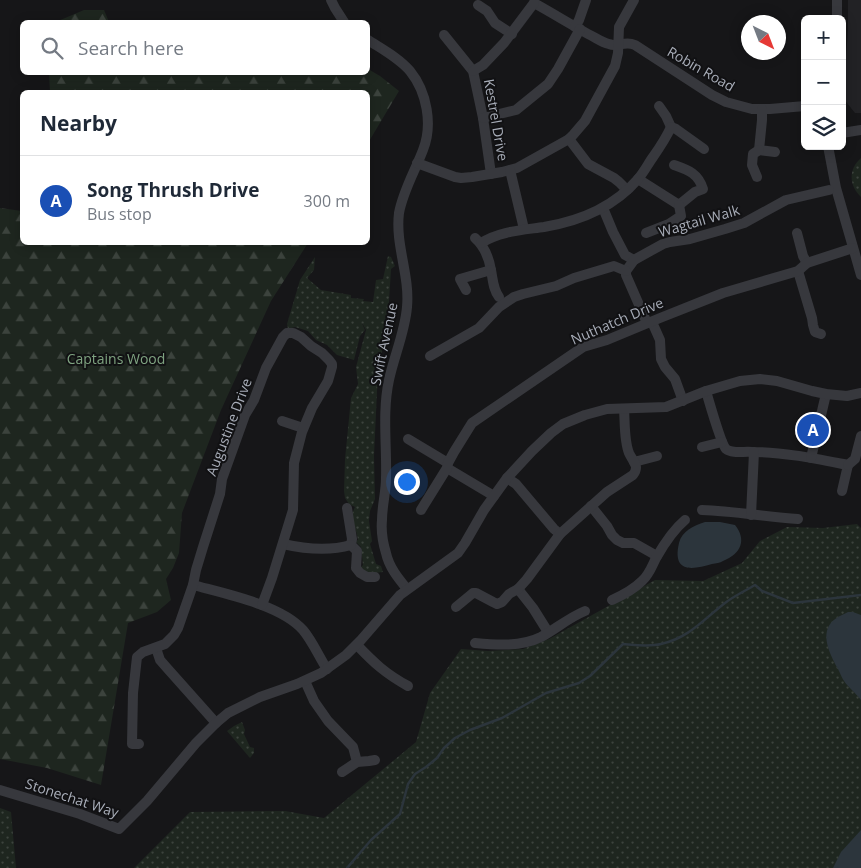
<!DOCTYPE html>
<html lang="en">
<head>
<meta charset="utf-8">
<style>
	:root { --surface:#fff; --page:#f2f2f3; --text:#1f2937; --muted:#747a83; --line:#e0e1e3; --accent:#7e6636 }
	body { margin:0; font-family:"Open Sans",sans-serif; background:var(--page); color:var(--text) }
	.controls { position:absolute; right:15px; top:15px; display:grid; overflow:hidden; border-radius:8px; box-shadow:0 2px 12px #0003 }
	.controls button { width:45px; height:45px; display:grid; place-items:center; padding:0; border:0; border-bottom:1px solid var(--line); background:var(--surface); color:var(--text); font:25px sans-serif }
	.compass { position:absolute; left:741px; top:15px; width:45px; height:45px; border-radius:50%; background:var(--surface); box-shadow:0 2px 12px #0003; rotate:138deg }
	.you { position:absolute; left:406px; top:481px; width:18px; height:18px; margin:-12px; border:4px solid #fff; border-radius:50%; background:#1a73e8; box-shadow:0 0 0 8px #1a73e833 }
	.badge { display:grid; place-items:center; width:32px; height:32px; border-radius:50%; background:var(--accent); color:#fff; font-size:16px; font-weight:700 }
	.pin { position:absolute; translate:-50% -50%; border:2px solid #fff; box-shadow:0 1px 5px #0006 }
	.list { margin:0; padding:0; list-style:none }
	h2 { display:flex; justify-content:space-between; align-items:center; height:65px; margin:0; padding:0 20px; font-size:21px }
	h2 small { font-size:16px; font-weight:400; color:var(--muted) }
	.list li { display:grid; grid-template-columns:32px 1fr auto; gap:15px; align-items:center; box-sizing:border-box; height:90px; padding:0 20px; border-top:1px solid var(--line) }
	.list b { display:block; font-size:19px; white-space:nowrap }
	.list p { margin:0; font-size:16px; white-space:nowrap; color:var(--muted) }
	.list em { font-size:16px; font-style:normal; color:var(--muted) }
	.icon { flex:none; width:28px; height:28px; fill:none; stroke:currentColor; stroke-width:2; stroke-linecap:round; stroke-linejoin:round }
	.map { position:relative; flex:none; width:861px; height:868px; overflow:hidden }
	.search { position:absolute; background:var(--surface); box-shadow:0 2px 12px #0003; left:20px; top:20px; width:350px; height:55px; display:flex; align-items:center; gap:12px; box-sizing:border-box; padding:0 18px; border-radius:8px; color:var(--muted); font-size:19px }
	.panel { position:absolute; background:var(--surface); box-shadow:0 2px 12px #0003; left:20px; top:90px; width:350px; height:155px; border-radius:8px }
	.map>svg:first-child { display:block }
	.built { fill:#222225 }
	.grass { fill:url(#grass-dots) }
	.forest { fill:url(#forest-firs) }
	.water { fill:#2c353c }
	.lines { fill:none; stroke-linecap:round; stroke-linejoin:round }
	.stream { stroke:#2c353c; stroke-width:2.5 }
	.minor { stroke:#37383d; stroke-width:10 }
	.labels { text-anchor:middle; stroke-width:4; stroke-linejoin:round; paint-order:stroke }
	.street-label { font-size:14px; fill:#a8adb8; stroke:#111113 }
	.park-label { font-size:14px; fill:#7fa381; stroke:#111113 }
</style>
</head>
<body>
<div class="map">
<svg width="861" height="868" viewBox="0 0 861 868">
	<defs>
		<pattern id="grass-dots" width="8" height="8" patternUnits="userSpaceOnUse" patternTransform="scale(1.25)"><rect width="8" height="8" fill="#1e261f"/><path d="M2 2h.1M6 6h.1" fill="none" stroke="#3c433d" stroke-width="1.8" stroke-linecap="round"/></pattern>
		<pattern id="forest-firs" width="22" height="20" patternUnits="userSpaceOnUse" patternTransform="scale(1.25)"><rect width="22" height="20" fill="#1e261f"/><path d="M5 1l3.5 6h-7zM16 11l3.5 6h-7z" fill="#3c433d"/></pattern>
	</defs>
	<rect width="100%" height="100%" fill="#161618"/>
	<polygon class="built" points="848,0 861,0 861,113 855,113 843,98 848,29"/>
	<g class="grass">
		<path d="M861,158V197C849,186 848,169 861,158Z"/>
		<path d="M388,256L391,257L395,266L391,269L388,318L391,321L382,351L378,370L374,456L375,499L370,511L369,521L372,541L370,544L376,564L381,566L383,572L374,573L363,572L360,568L363,565L361,547L355,541L358,540C357,531 353,525 351,516L355,507L349,504L345,498L344,491L345,459L351,398L358,384L356,367L366,330L361,321L365,330L360,336L354,360L337,355L327,345L316,340L308,331L295,327L288,329L287,324L300,280L315,257L314,270L307,278L321,290L351,295V298L364,299L363,301L373,302L376,280L383,279Z"/>
		<polygon points="857,524 861,528 861,868 134,868 190,812 285,811 324,818 416,742 430,693 461,649 488,651 523,649 549,639 655,580 703,581 742,563 760,541 787,527 823,528"/>
		<polygon points="242,722 245,730 244,734 250,747 254,748 254,753 250,758 227,731 234,726"/>
		<polygon points="0,808 11,812 16,868 0,868"/>
	</g>
	<g class="forest">
		<polygon points="84,10 104,10 109,22 57,22 58,21"/>
		<polygon points="368,69 380,76 399,91 368,143 368,92 50,92 49,73 368,72"/>
		<polygon points="0,208 22,211 22,242 308,243 271,301 221,410 182,513 179,553 173,568 166,579 171,600 157,612 128,623 101,785 47,768 0,759"/>
	</g>
	<g class="water">
		<path d="M705,522H720L735,525C747,540 741,554 723,561C720,563 716,563 712,564C692,570 672,573 679,543C682,531 693,526 705,522Z"/>
		<path d="M848,612H853L861,615V700C857,695 852,690 848,686C843,681 841,675 838,669C829,653 817,629 838,617C841,615 845,614 848,612Z"/>
		<polygon points="861,830 861,868 833,868 841,852"/>
	</g>
	<g class="lines">
		<path class="stream" d="M347,868L371,840L400,814L408,784L415,774L426,767L437,758L444,748L455,738L470,730L502,718L546,693L579,683L590,676L623,644C635,645 649,647 661,644C689,638 704,619 725,603C734,596 745,591 755,585L762,591L793,603L861,595"/>
		<g class="minor">
			<polyline points="331,0 335,8 344,22"/>
			<path d="M534,3C552,13 570,24 588,34C595,37 601,42 609,44C619,48 624,40 635,45L712,95L726,102L752,109H770L805,106"/>
			<polyline points="478,5 487,11 495,23 512,34"/>
			<polyline points="837,19 837,0"/>
			<polyline points="575,27 579,20 586,0"/>
			<polyline points="444,35 473,71 483,118 491,174"/>
			<path d="M368,40C382,49 399,58 410,71C427,92 433,125 423,150C415,171 403,191 399,213C395,245 410,275 407,307C405,332 394,356 389,380C382,412 387,446 386,478C386,492 382,506 382,520C381,530 383,543 386,553C389,567 398,578 407,589"/>
			<polyline points="473,71 483,65 504,43 534,3"/>
			<polyline points="659,106 666,116 671,127"/>
			<polyline points="762,109 762,120 759,150 775,152"/>
			<polyline points="483,118 516,110 548,84 558,69 580,29"/>
			<polyline points="842,133 861,130"/>
			<polyline points="569,139 588,164 614,178 619,182 627,190"/>
			<polyline points="828,146 836,188 861,275"/>
			<polyline points="417,163 455,177 461,178 472,177 502,172 517,168 569,139 573,135 585,121 615,66 618,53 619,27 634,0"/>
			<polyline points="510,170 524,229"/>
			<polyline points="757,177 752,165 753,154 759,150"/>
			<path d="M638,179L679,205L695,192L703,189C698,173 688,170 674,165"/>
			<polyline points="603,208 613,232 625,255 634,260"/>
			<polyline points="646,233 669,224 681,216 679,205"/>
			<polyline points="797,233 803,256 807,263"/>
			<path d="M475,238C484,246 489,258 491,270C493,280 493,289 499,297"/>
			<path d="M481,243C500,231 523,230 544,227C580,221 614,207 638,179C644,172 648,164 653,157C660,147 666,138 671,127L676,129L704,149"/>
			<polyline points="798,271 812,318 813,325 815,332 821,334"/>
			<polyline points="466,290 460,279 491,270"/>
			<polyline points="652,322 660,340 661,359 665,367 675,379 683,401"/>
			<polyline points="647,323 626,275 626,271 634,260 663,244 670,242 690,239 725,229 744,223 786,200 829,190"/>
			<polyline points="430,356 479,328 499,307 514,297 523,294 556,286 574,278 614,266 626,271"/>
			<path d="M706,391C709,401 721,444 726,449C732,454 745,451 752,452C784,452 817,459 848,465L842,491"/>
			<polyline points="282,421 303,428"/>
			<polyline points="408,439 448,463"/>
			<polyline points="702,447 722,442"/>
			<polyline points="811,458 826,394"/>
			<polyline points="634,462 657,456"/>
			<polyline points="848,465 855,459 861,436"/>
			<polyline points="447,468 494,496"/>
			<polyline points="507,478 516,484 554,529 560,534"/>
			<polyline points="591,506 607,526 612,535 617,540 623,543 634,543 657,556"/>
			<polyline points="347,508 352,539 351,545 357,551 356,568 360,573 367,577 375,577"/>
			<polyline points="421,510 447,468 448,463 454,452 472,423 583,347 607,340 660,318 723,293 798,271 807,263 853,248"/>
			<path d="M702,510C734,511 766,517 798,519"/>
			<polyline points="751,515 754,452"/>
			<path d="M283,544C305,549 330,551 351,545"/>
			<path d="M193,585C226,594 281,605 303,630C313,642 319,657 327,669"/>
			<polyline points="518,589 533,608 548,632"/>
			<path d="M612,600C623,595 633,590 642,581C649,575 652,566 656,558C664,544 673,530 685,520"/>
			<path d="M456,607L473,593H476L493,602L497,604L502,602L509,594L518,589L527,579L560,534L607,492L633,475C640,466 633,462 629,453C624,441 625,422 624,409"/>
			<path d="M475,643C496,645 521,647 541,637C556,629 568,618 585,611"/>
			<path d="M357,645C374,663 386,674 408,686"/>
			<polyline points="156,648 160,660 167,668 216,723"/>
			<polyline points="305,681 314,701 328,721 353,747 357,762"/>
			<polyline points="139,744 132,744 133,693 137,657 143,652 165,644 174,635 178,628 193,585 196,570 203,547 220,494 222,479 245,415 254,400 266,368 283,337 287,333 293,333 301,337 311,346 322,353 329,360 332,364 332,367 328,381 312,408 302,432 294,463 293,510 272,578 262,605"/>
			<polyline points="342,772 357,762 369,761 375,760"/>
			<polyline points="0,790 80,814 119,829 147,801 196,743 216,723 228,713 260,697 297,684 321,673 346,655 361,640 400,595 458,553 465,543 484,510 507,478 532,451 551,433 563,424 585,415 607,409 666,407 706,391 740,381 760,379 777,381 812,391 826,394 847,396 861,393"/>
		</g>
	</g>
	<g class="labels">
		<g class="street-label">
			<text transform="translate(701 69) rotate(30)" y="5">Robin Road</text>
			<text transform="translate(496 120) rotate(80)" y="5">Kestrel Drive</text>
			<text transform="translate(699 221) rotate(-16)" y="5">Wagtail Walk</text>
			<text transform="translate(617 321) rotate(-23)" y="5">Nuthatch Drive</text>
			<text transform="translate(384 344) rotate(-78)" y="5">Swift Avenue</text>
			<text transform="translate(229 427) rotate(-69)" y="5">Augustine Drive</text>
			<text transform="translate(72 798) rotate(18)" y="5">Stonechat Way</text>
		</g>
		<g class="park-label">
			<text x="116" y="364">Captains Wood</text>
		</g>
	</g>
</svg>
<div class="controls">
<button>+</button>
<button>−</button>
<button><svg class="icon" aria-label="layers" viewBox="0 0 24 24"><path d="M12 4l9 5-9 5-9-5zM3 14l9 5 9-5"/></svg></button>
</div>
<svg class="compass" viewBox="-18 -18 36 36"><path d="M0-13l5 13h-10z" fill="#e53935"/><path d="M0 13l5-13h-10z" fill="#747a83"/></svg>
<div class="you"></div>
<div class="pin badge" style="left:813px;top:430px;background:#1a4fb4">A</div>
<div class="search"><svg class="icon" aria-label="search" viewBox="0 0 24 24"><circle cx="10" cy="10" r="6"/><path d="M15 15l6 6"/></svg>Search here</div>
<section class="panel">
<h2>Nearby<small></small></h2>
<ul class="list">
<li><span class="badge" style="background:#1a4fb4">A</span><div><b>Song Thrush Drive</b><p>Bus stop</p></div><em>300 m</em></li>
</ul>
</section>
</div>
</body>
</html>
